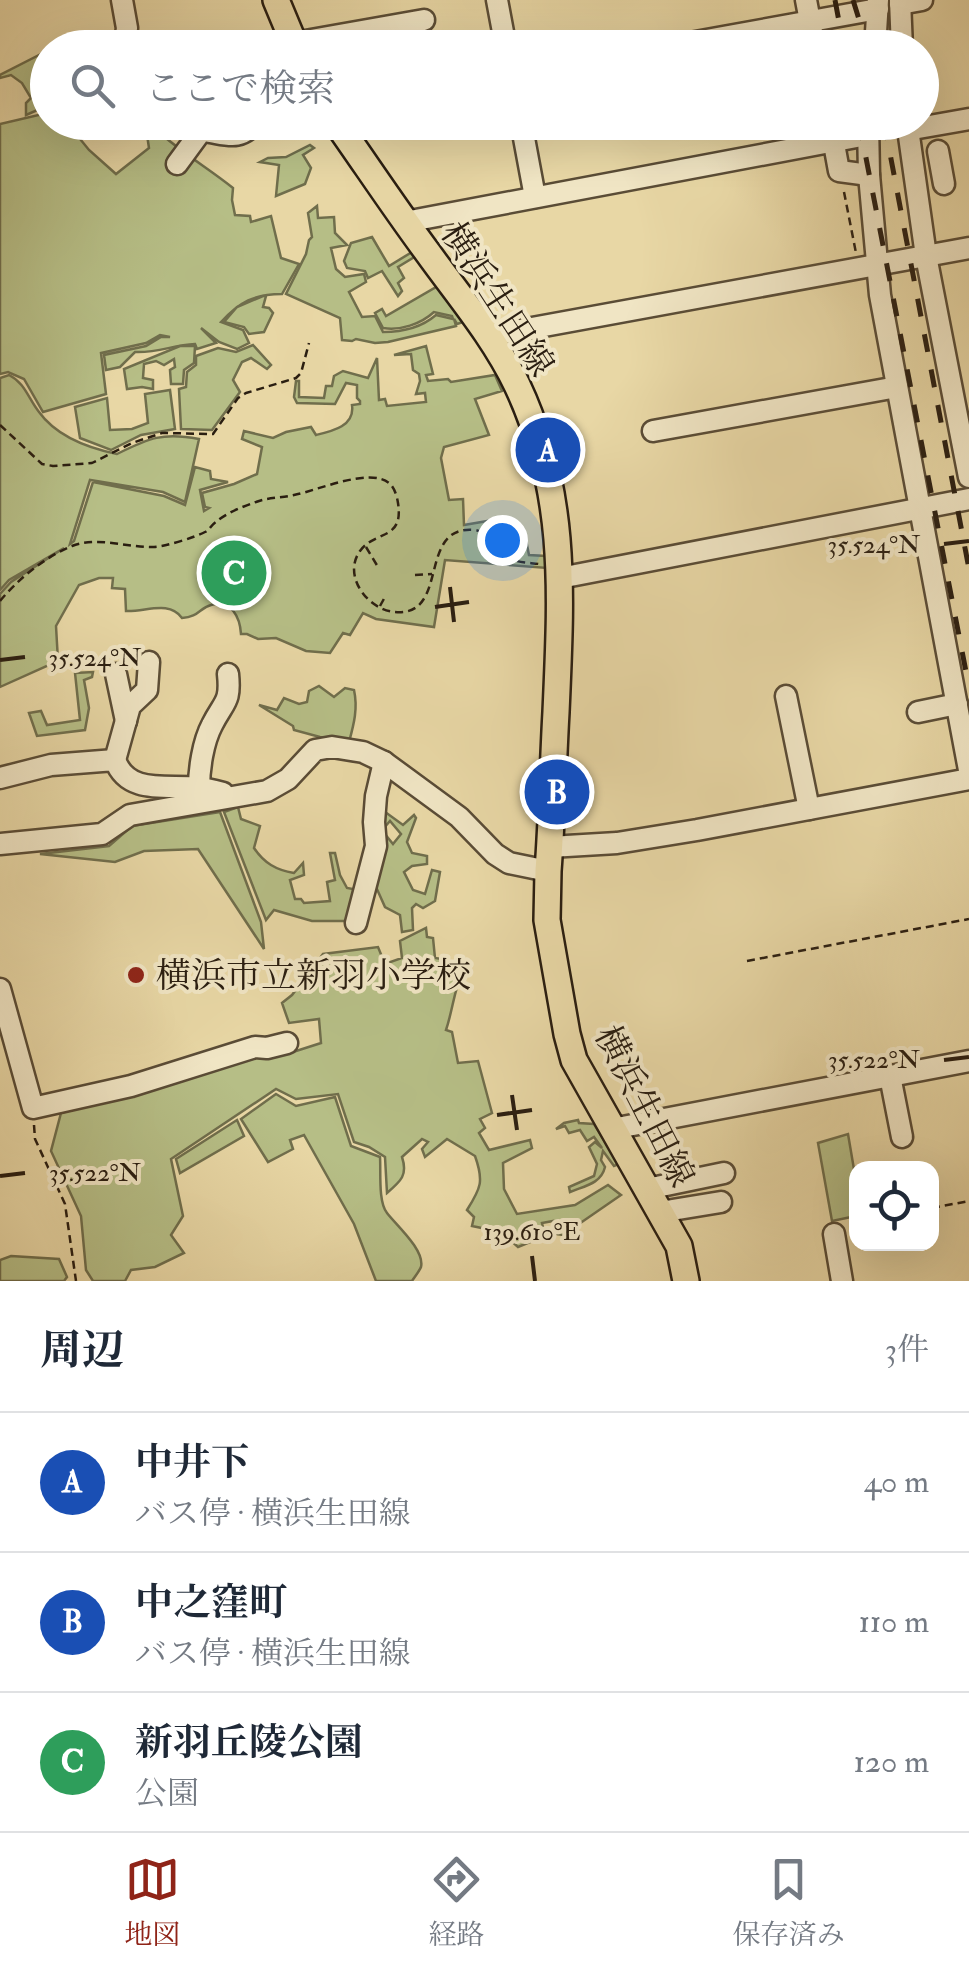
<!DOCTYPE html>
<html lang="ja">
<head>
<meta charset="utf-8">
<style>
	:root { --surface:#fff; --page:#f2f2f3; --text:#1f2937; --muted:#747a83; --line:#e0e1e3; --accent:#8f2418 }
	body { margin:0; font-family:"IM FELL Double Pica","Noto Serif JP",serif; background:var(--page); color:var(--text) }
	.controls { position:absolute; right:30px; bottom:30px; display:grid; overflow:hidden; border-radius:20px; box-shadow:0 10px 40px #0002 }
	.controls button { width:90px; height:90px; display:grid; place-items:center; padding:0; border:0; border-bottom:2px solid var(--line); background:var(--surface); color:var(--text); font:50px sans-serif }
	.you { position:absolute; left:502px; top:540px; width:35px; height:35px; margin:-25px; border:8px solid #fff; border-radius:50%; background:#1a73e8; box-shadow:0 0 0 15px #1a73e833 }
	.badge { display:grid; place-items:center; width:65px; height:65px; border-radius:50%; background:var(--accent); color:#fff; font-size:32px; font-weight:700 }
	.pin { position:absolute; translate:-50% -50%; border:5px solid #fff; box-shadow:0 2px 10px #0006 }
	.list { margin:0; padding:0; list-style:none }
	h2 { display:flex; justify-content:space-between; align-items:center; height:130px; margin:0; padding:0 40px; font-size:42px }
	h2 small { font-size:32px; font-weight:400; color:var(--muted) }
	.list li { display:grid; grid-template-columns:65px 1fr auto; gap:30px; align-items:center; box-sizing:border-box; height:140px; padding:0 40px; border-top:2px solid var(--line) }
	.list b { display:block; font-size:38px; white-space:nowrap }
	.list p { margin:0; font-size:32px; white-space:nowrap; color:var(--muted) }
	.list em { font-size:32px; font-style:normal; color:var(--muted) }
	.icon { flex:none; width:55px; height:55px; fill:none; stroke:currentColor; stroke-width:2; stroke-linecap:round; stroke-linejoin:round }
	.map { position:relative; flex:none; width:969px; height:1281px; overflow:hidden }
	.search { position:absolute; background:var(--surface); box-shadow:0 10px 40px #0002; left:30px; right:30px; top:30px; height:110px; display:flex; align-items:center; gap:25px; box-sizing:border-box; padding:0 35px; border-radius:55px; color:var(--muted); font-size:38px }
	.sheet { height:550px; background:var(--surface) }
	nav { display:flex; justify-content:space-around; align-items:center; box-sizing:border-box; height:140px; border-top:2px solid var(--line); background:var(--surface); font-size:28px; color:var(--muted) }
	nav a { display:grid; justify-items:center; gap:5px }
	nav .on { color:var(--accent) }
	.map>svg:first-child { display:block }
	.green { fill:#b6be86; stroke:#706e4c; stroke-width:2.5 }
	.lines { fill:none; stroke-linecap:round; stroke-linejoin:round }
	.minor-casing { stroke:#5a4c36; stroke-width:25 }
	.major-casing { stroke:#2a1e11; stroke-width:30 }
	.path { stroke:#2a1e11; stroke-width:2.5; stroke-dasharray:8 5; stroke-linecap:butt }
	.minor { stroke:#f0e5c4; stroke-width:20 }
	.major { stroke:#e8d7a5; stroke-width:25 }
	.rail { stroke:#2a1e11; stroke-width:5; stroke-dasharray:18 18; stroke-linecap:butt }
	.ticks { fill:none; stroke:#2a1e11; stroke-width:4 }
	.poi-dot { fill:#8f2418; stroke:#f0e5c4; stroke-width:4 }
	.labels { text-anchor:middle; stroke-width:8; stroke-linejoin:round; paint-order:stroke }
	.street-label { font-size:35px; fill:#2a1e11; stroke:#f0e5c4 }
	.poi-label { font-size:35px; fill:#2a1e11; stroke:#f0e5c4; text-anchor:start }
	.ticks-label { font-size:25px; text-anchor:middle; fill:#2a1e11; stroke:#f0e5c4; stroke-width:8; stroke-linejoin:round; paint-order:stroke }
</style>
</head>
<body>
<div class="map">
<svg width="969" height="1281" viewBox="0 0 969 1281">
	<rect width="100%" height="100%" fill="#e8d7a5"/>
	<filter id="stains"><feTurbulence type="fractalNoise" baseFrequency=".002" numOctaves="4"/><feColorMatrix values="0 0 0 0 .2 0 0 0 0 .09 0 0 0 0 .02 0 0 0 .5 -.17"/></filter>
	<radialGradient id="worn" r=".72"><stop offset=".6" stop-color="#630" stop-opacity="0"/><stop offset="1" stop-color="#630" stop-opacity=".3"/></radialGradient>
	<g class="green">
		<polygon points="41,54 47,76 47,106 26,115 26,103 31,98 22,83 11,75 0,78 0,75"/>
		<path d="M47,113L48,122L67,123L89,150L116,174L149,148L147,135L159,132C182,153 208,168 233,188L232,200L235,215L250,216L251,222L271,216L281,258L299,264L282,294C254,294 240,302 221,322L243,330L249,343L237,349L219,342L201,328L216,343L197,349L195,344C172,345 159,353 135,352L120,367L106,370L104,355L146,346L161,337H170L160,335L146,343L101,353L106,394L43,412L24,379L8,372L0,374V124Z"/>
		<polygon points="310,145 314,148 303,155 311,168 305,184 276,196 279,165 260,162 268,158 286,157"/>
		<path d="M317,206L318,218L334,217L335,233L347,245L331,248L336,269L345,277L364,274L366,282L349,292L362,317L375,316L383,332C402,332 422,327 436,315L453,319L452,316L434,312C421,324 400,331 383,328L375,313L382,309L386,316L438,286L463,322L457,324L454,319L456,326L388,342L375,343L356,339L352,341L342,340L340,318L286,294L306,254L309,240L312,237L308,213Z"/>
		<polygon points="372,237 389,266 412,252 416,256 398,267 404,278 398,283 402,291 398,296 382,271 368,278 365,271 347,268 344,261 351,243"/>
		<polygon points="263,296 266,296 263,307 269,308 273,313 264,332 249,334 244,327 224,322 237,307"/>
		<polygon points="253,345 271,365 267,369 251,358 242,362 233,380 240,392 212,430 181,429 179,389 186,387 187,372 196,365 196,356 218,348 236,352"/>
		<polygon points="180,346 195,346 194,363 184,370 183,384 171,384 170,370 175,367 174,359 164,365 156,361 144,364 143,378 153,380 153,389 142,387 127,389 124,369"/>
		<path d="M426,346L433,374L426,375L428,381L448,379L451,382L495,375L502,391L475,399L489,435L444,447L441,458L449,500L463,499L464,525L499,519L504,539L525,535L529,555L546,556L547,568L445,560L434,627L376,619L363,613L350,635L343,633L330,653L306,651L276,638L258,639L247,634H241C240,618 232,599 211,605C199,608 199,617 182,618C169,600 146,612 126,611L125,589L112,588L113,578H99L79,585L56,626L58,661L0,687V594L11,582L64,548L9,580L0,590V378L9,375C25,383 28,398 39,412C57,437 88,448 117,454C149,438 163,432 199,439L185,502L163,492L90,480L70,544L74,541L93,482L164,496L185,505L195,467L210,471L211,479L228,482L200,490L204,511L209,508L205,507L202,493L234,484L257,474L262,447L242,439L244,431L273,438L286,432L311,427L316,435C333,431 355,426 352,405L360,404V401L357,398V385L346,383L335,404L297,403L294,397L296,381H299V397L324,398L326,386H332L334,376L343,371L368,378L377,358L379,400L385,399L387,406L426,402L425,393L416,394L420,381L419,374L413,370L411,354L394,355Z"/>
		<polygon points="170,390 175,429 141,435 111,450 80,438 75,407 107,398 110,430 132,429 148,423 145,394"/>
		<polygon points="93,672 92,677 84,680 89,708 85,730 37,736 29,713 41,711 47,725 80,720 75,673"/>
		<path d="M319,686L334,697L345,688L354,690C358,708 354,724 349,742L320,737L294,730L293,726L259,705L277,710L284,698L299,704L307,702L309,691Z"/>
		<path d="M238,807L241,819L260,826L254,848C264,863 276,870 294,873L303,863L304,875L290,880L295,899H301L304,903L330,901L327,882L335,880L330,853H335L340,875L347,888L358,890L350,921H312L274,910L266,920L224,812Z"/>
		<polygon points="381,809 403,825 414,815 416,818 407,842 412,853 427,856 427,864 412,866 404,872 413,890 425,894 432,870 440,872 435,901 423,908 416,904 412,908 413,930 402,932 400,915 385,907 372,878 384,833 393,844 401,834 390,821 383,829"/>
		<polygon points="220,812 261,922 264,949 198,849 144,851 115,862 40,854 109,846 132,826"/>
		<path d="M426,928L427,937L433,938L435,958L442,959L443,967L463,970C454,990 453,1009 446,1030L452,1032L458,1063L478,1061L492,1113L480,1119L485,1128L479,1133L489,1150L530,1140L532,1148L503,1163L504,1189L517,1214L575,1205L608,1185L621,1195L563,1235L555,1234L553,1221L542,1223L545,1236L518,1247L501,1232L472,1226L474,1217L467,1210C481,1188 484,1181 475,1156L447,1139L425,1157L422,1149L428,1142L422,1139L402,1157C408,1175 401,1181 387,1193L385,1157L369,1147L354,1142L338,1094L296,1099L276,1089L171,1159L183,1216L171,1235L184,1253L155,1267L131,1270L125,1281H93L86,1270L81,1216L51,1151L61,1113L263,1054L293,1052L321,1043L319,1019L289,1023L282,1003L292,995L323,954L378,947L385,964L402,958L400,941Z"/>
		<path d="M276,1094L296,1106L335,1097L351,1146L380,1157C381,1172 378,1202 387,1213C396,1225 425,1250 421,1267C420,1270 414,1278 412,1281H376L354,1224L304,1135L290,1140L293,1149L268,1162L241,1119Z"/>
		<polygon points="237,1120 244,1136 180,1173 176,1159"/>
		<path d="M578,1120L579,1123L594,1124L619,1164L614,1166L603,1151L601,1160L605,1167C601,1184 584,1186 570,1192L569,1187L594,1176L597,1164L589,1147L595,1142L602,1148L594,1137L587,1141L580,1130L569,1133L565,1126L556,1129L564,1123Z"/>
		<polygon points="848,1134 856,1181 856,1216 832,1221 818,1143"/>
		<polygon points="11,1256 59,1259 67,1277 64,1281 0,1281 0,1260"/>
	</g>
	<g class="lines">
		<g class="minor-casing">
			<g id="minor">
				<polyline points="122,0 127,28 124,48"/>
				<polyline points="497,0 506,48"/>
				<polyline points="806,0 815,48"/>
				<polyline points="900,0 902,48"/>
				<polyline points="900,4 922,0"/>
				<polyline points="294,43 424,20"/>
				<polyline points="662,48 878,9"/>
				<polyline points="875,48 878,0"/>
				<polyline points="521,122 535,197"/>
				<polyline points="830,122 839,171 869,175"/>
				<polyline points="868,122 869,175 880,295 969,770"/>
				<polyline points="907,122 926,256 969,477"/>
				<polyline points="907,130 969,119"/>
				<polyline points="938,151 944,184"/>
				<path d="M177,164L199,134L204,131C227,134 239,142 256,122"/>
				<polyline points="405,222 867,135"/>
				<polyline points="489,336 969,248"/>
				<polyline points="653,431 897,387"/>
				<polyline points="560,578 969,499"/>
				<polyline points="116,674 126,721"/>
				<polyline points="786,696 809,809"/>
				<polyline points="918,712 957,704"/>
				<polyline points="115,760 130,706 147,690 149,662"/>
				<path d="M0,778L51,765L115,760C128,796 169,784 199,788C207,789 215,791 223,793"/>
				<path d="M199,788C199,769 203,742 212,725C224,701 231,703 228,674"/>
				<polyline points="0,844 102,834 130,815 267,791 288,779 315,750 332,747 363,752 384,762 459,817 495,854 509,863 548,871"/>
				<polyline points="550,847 617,843 697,830 969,779"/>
				<polyline points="356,923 376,846 374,822 376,796 384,762"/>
				<polyline points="0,989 33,1108 131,1086 255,1047 267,1048 287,1043"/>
				<polyline points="890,1076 902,1137"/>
				<polyline points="612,1129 969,1061"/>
				<polyline points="647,1189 724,1173"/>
				<polyline points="660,1212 721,1202"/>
				<polyline points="834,1234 842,1281"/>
			</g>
		</g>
		<g class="major-casing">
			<g id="major">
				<polyline points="276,0 296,48"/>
				<path d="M336,122C367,166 396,210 428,253C459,296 494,337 517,385C568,493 561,596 556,712C553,765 552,818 548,871L547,920L567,1034L574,1060L679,1246L686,1281"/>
			</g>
		</g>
		<g class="path">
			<polyline points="844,192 856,253"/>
			<polyline points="0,425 42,464 53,466 92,463 132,443 162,433 213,434 238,398 246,393 296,378 301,373 309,343"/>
			<polyline points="366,547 378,567"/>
			<polyline points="488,551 496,544"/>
			<polyline points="415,575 432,574"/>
			<path d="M0,601C17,580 46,556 72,546C98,536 128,548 154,547C164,547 196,537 205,532C211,529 210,526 216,522C226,513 244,506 256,502C269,497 281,498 294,495C316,491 369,467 389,483C395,488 397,497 398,503C404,541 375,530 360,551C342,576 368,610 395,612C451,617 416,524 475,530C494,533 500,554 517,561C523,563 533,563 539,564"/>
			<polyline points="380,606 386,595"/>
			<polyline points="747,961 969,919"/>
			<polyline points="34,1125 35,1139 65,1204 76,1281"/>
			<polyline points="932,1208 969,1201"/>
		</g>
		<use href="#minor" class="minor"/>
		<use href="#major" class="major"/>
		<g class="rail">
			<polyline points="835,0 844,48"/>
			<polyline points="853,0 868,48"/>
			<polyline points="859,122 969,687"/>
			<polyline points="884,122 969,569"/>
		</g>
	</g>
	<path class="ticks" d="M944,544L969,541M450,587L454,622M435,607L469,602M0,660L25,657M944,1060L969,1057M512,1095L517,1130M497,1115L532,1110M0,1176L25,1173M532,1256L535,1281"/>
	<circle class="poi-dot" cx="136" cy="975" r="10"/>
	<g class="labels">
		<g class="street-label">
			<text transform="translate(498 299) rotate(57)" y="12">横浜生田線</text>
			<text transform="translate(645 1106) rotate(63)" y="12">横浜生田線</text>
		</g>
		<g class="poi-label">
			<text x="156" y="987">横浜市立新羽小学校</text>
		</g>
	</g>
	<g class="ticks-label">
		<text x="874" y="553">35.524°N</text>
		<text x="95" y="666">35.524°N</text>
		<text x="874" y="1068">35.522°N</text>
		<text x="95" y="1181">35.522°N</text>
		<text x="532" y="1240">139.610°E</text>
	</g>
	<rect width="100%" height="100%" filter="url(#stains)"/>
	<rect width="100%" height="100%" fill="url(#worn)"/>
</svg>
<div class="controls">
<button><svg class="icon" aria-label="locate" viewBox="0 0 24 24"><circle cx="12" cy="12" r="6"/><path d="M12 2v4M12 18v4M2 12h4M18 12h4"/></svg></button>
</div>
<div class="you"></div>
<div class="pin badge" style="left:548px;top:450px;background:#1a4fb4">A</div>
<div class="pin badge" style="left:557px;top:792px;background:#1a4fb4">B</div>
<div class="pin badge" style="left:234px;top:573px;background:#2e9e5b">C</div>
<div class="search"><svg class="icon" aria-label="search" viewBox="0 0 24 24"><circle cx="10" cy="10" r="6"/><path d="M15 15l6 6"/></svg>ここで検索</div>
</div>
<section class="sheet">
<h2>周辺<small>3件</small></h2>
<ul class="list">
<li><span class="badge" style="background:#1a4fb4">A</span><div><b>中井下</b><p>バス停 · 横浜生田線</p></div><em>40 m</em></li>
<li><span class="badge" style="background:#1a4fb4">B</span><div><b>中之窪町</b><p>バス停 · 横浜生田線</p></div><em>110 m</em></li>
<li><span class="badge" style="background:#2e9e5b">C</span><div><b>新羽丘陵公園</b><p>公園</p></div><em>120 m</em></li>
</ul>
</section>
<nav>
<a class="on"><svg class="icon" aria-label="map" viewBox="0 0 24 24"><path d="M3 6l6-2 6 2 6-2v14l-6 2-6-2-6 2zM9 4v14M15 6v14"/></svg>地図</a>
<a><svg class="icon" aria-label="directions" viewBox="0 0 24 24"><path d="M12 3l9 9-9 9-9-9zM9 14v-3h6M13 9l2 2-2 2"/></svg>経路</a>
<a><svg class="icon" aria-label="saved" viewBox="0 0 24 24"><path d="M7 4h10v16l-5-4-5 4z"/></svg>保存済み</a>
</nav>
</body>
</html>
